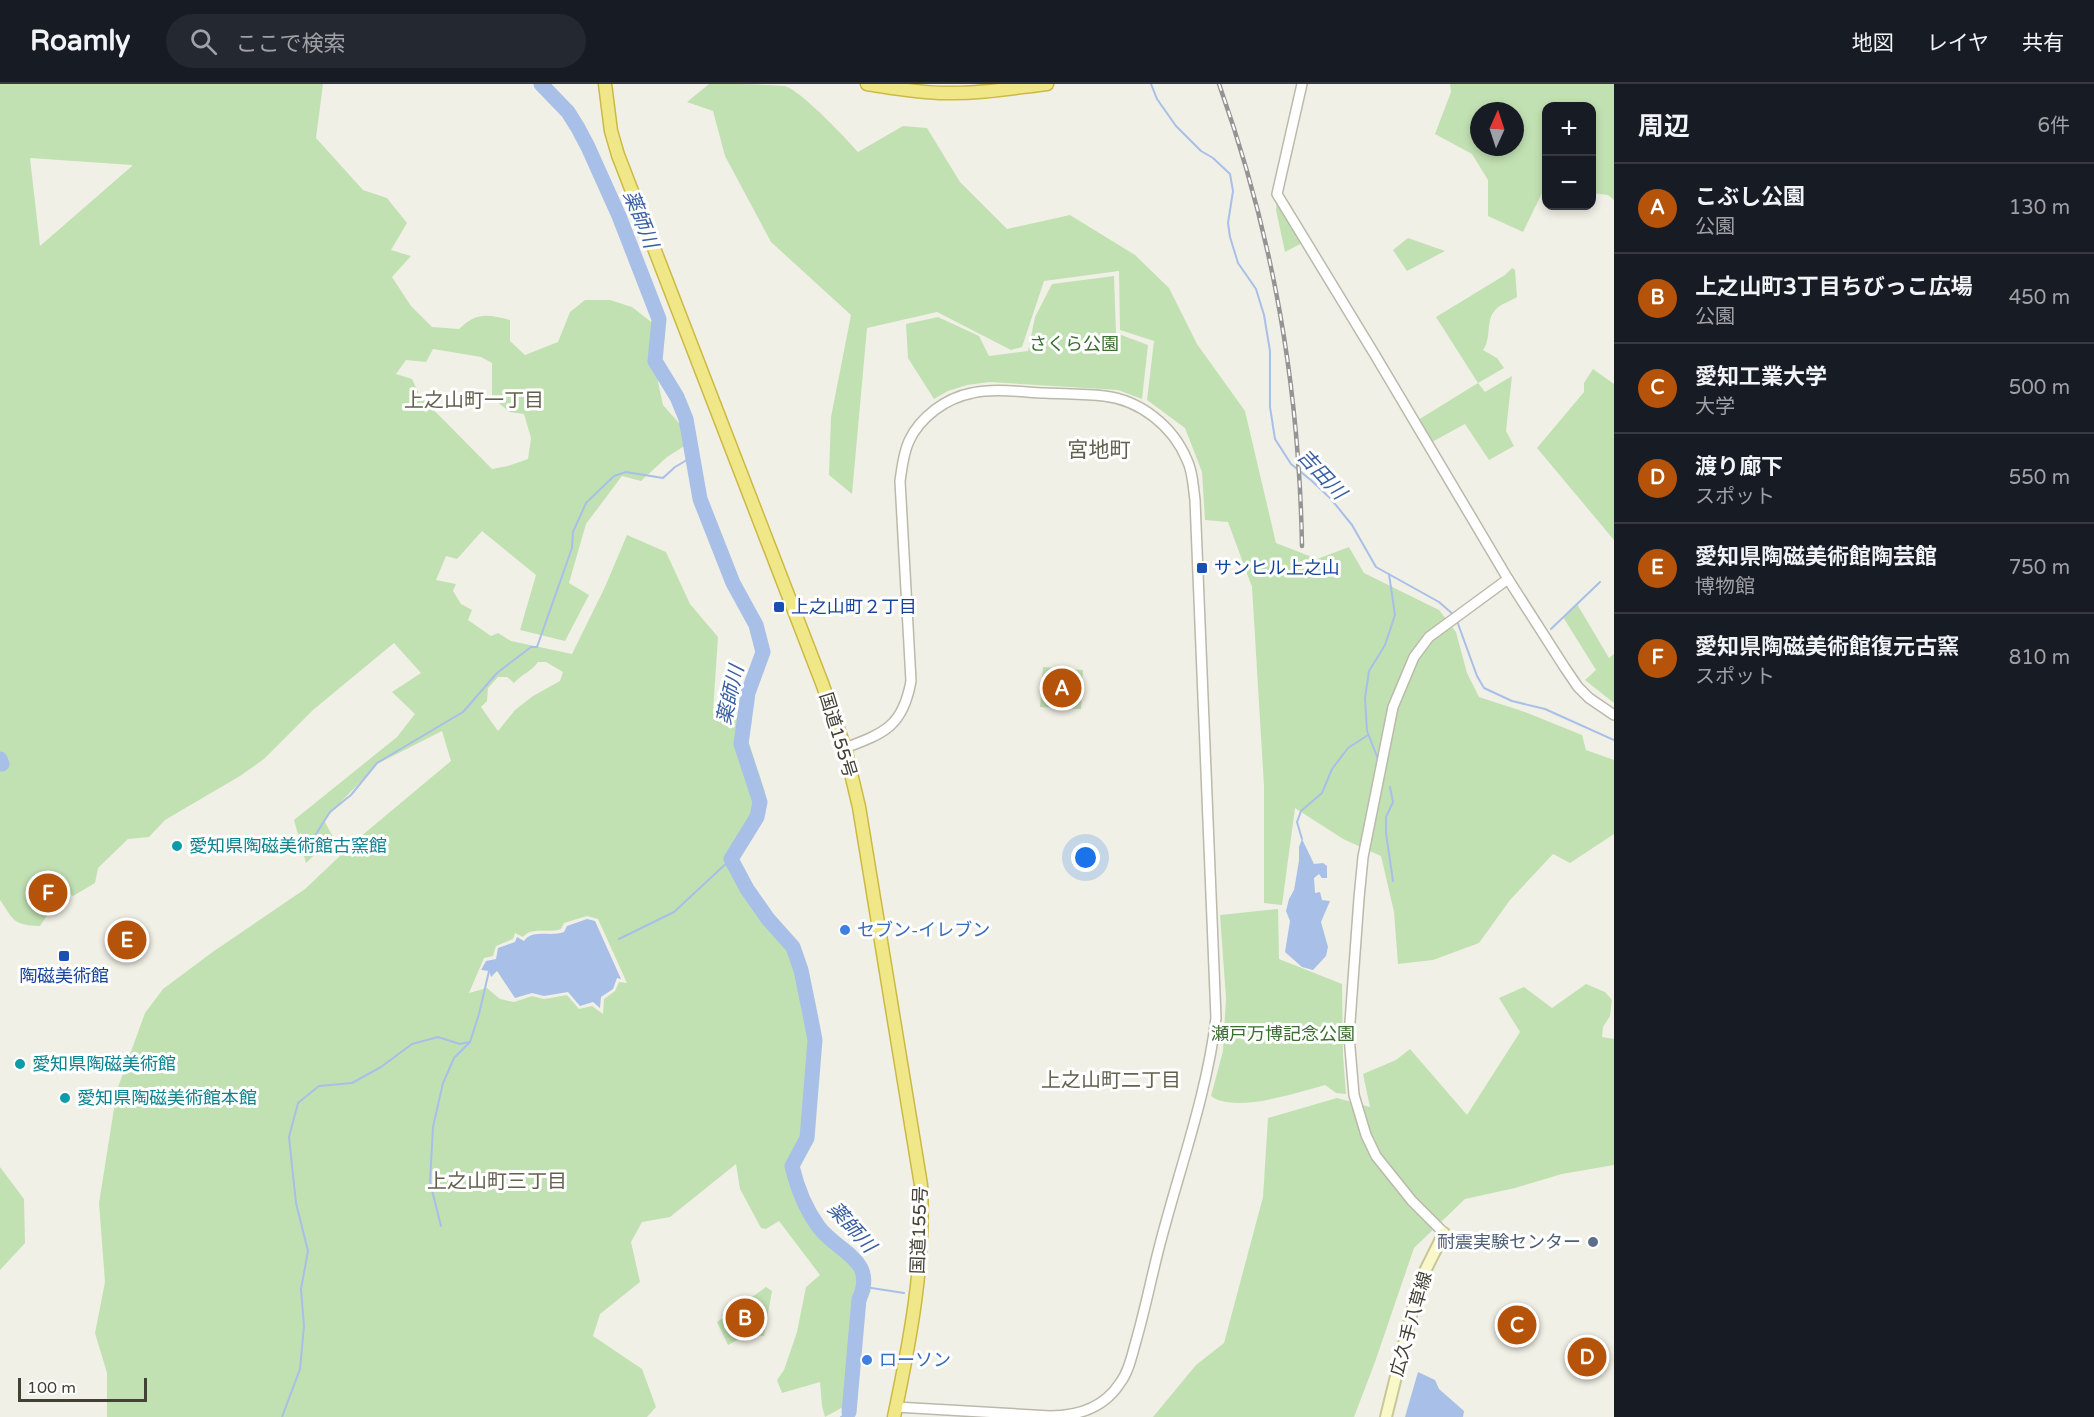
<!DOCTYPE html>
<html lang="ja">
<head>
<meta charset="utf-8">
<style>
	:root { --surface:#171b24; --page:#242831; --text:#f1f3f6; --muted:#9ea1a6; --line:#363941; --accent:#b45309 }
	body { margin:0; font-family:"Varela Round","Noto Sans JP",sans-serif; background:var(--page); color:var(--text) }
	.controls { position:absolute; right:18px; top:18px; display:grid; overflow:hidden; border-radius:12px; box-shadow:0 3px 9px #0003 }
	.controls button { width:54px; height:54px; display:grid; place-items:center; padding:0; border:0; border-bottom:2px solid var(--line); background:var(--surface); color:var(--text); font:30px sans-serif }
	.compass { position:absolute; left:1470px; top:18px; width:54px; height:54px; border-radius:50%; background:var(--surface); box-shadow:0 3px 9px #0003; rotate:3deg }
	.scale { position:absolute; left:18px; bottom:15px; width:129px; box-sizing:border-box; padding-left:6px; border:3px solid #434136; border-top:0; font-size:16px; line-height:21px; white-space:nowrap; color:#434136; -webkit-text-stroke:4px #fff; paint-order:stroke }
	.you { position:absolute; left:1086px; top:774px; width:21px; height:21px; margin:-15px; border:4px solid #fff; border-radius:50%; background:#1a73e8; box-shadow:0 0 0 9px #1a73e833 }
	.badge { display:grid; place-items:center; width:39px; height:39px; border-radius:50%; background:var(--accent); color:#fff; font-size:20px; font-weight:700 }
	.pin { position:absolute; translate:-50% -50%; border:3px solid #fff; box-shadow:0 2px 6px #0006 }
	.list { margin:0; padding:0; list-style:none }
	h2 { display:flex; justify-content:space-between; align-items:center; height:78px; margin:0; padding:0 24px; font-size:26px }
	h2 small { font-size:20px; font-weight:400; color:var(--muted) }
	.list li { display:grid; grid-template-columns:39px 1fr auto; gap:18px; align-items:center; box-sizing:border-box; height:90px; padding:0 24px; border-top:2px solid var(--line) }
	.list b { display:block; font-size:22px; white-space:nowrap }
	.list p { margin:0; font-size:20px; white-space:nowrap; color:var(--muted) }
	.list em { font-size:20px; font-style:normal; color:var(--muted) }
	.icon { flex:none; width:33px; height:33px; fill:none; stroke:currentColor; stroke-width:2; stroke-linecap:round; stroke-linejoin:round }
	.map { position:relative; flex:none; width:1614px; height:1333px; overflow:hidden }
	header { display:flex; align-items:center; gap:36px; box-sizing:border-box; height:84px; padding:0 30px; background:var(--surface); border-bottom:2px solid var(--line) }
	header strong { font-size:28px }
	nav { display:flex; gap:33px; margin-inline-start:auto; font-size:21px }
	.search { width:420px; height:54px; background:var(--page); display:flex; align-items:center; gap:15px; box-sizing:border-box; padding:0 21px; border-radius:33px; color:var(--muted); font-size:22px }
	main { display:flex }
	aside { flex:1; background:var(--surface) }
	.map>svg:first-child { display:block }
	.green { fill:#c2e1b3; fill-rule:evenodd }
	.water { fill:#a8bfe8 }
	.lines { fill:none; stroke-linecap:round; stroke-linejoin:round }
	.stream { stroke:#a8bfe8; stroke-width:2 }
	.river { stroke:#a8bfe8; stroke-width:15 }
	.tertiary-casing { stroke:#bbb9aa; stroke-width:12 }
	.secondary-casing { stroke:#c9c798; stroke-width:14 }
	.trunk-casing { stroke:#ccb945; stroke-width:15 }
	.tertiary { stroke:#fff; stroke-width:9 }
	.secondary { stroke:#f8f8c9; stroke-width:10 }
	.trunk { stroke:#f0e888; stroke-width:12 }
	.rail-casing { stroke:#949494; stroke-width:4.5 }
	.rail { stroke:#fff; stroke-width:2; stroke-dasharray:7; stroke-linecap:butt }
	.transit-dot { fill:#1a4fb4; stroke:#fff; stroke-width:2 }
	.culture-dot { fill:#0f9aa8; stroke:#fff; stroke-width:2 }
	.shop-dot { fill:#3f7fe0; stroke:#fff; stroke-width:2 }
	.service-dot { fill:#5c6f8a; stroke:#fff; stroke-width:2 }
	.labels { text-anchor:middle; stroke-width:6; stroke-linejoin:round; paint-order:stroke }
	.park-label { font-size:18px; fill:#396e30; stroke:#fff }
	.transit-label { font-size:18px; fill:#164399; stroke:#fff; text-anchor:start }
	.street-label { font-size:18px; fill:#434136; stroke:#fff }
	.culture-label { font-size:18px; fill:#0d838f; stroke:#fff; text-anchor:start }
	.shop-label { font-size:18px; fill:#366cbe; stroke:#fff; text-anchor:start }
	.service-label { font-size:18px; fill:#4e5e75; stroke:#fff; text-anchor:end }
	.water-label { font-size:20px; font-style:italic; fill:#3b5fa3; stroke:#fff }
	.neighbourhood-label { font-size:20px; fill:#64614e; stroke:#fff }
	.quarter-label { font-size:21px; fill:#64614e; stroke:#fff }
</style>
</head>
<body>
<header>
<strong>Roamly</strong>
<div class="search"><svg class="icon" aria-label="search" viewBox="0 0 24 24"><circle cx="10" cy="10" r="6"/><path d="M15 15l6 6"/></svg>ここで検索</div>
<nav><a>地図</a><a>レイヤ</a><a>共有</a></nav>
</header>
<main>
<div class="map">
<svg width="1614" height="1333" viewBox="0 0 1614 1333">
	<rect width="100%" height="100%" fill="#f1f0e6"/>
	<g class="green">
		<path d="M0,0H323L316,54L363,106L387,114L407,139L391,166L411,172L392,193L411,222L432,243L459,245C476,228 488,230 510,236V257L525,271L558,258L570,228L585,216H610L632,223L655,241L653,274L663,321L694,356L667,373L641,397L622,392L586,440L569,499L589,511L565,557L520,546L536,491L482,447L457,475L446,472L436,496L456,500L453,507L461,520L472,526L468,536L491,552L498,549L511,557L572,570L605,503L627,451L666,468L690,520L718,553L713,628L752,637L748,656L765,708L751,735L728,774L741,806L785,860L796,884L809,954V976L804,1052L788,1080L794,1108L823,1154L857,1183L871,1206L863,1226L853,1237L845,1322L825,1333L822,1322L820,1298L782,1309L777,1296L784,1286L797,1248L806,1203L820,1191L779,1137L766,1145L761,1144L740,1105L736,1080L670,1133L642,1138L631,1158L640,1198L600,1230L593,1252L642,1285L656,1323L647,1333H107V1289L95,1249L105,1198L99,1119L117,1006L145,929L163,905L214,867L305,805L360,753L451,677L442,647L377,680L324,736L333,753L306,779L294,736L397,653L415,630L392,608L421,589L394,559L313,626L264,675L240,692L165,736L149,753L128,755L98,784L95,799L73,812L49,796L34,810L48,830L40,842C12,841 14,836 0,816ZM30,74L132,81V82L40,162ZM433,265L481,273L492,279V314L510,328L524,330L531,354L528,375L508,382L492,385L420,312L412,295L396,290L406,276L426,278ZM538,578H546L563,588L560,597L533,612L515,626L498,647L481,623L487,617L488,604L498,593H507L514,599C523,589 530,589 538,578ZM587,832L598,835L627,899L619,898L615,907L604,915L603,930L592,922L579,925L567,911L544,915L532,912L514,918L500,915L487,904L469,909L484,874L493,872L496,862L513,855L515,849L523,853C532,842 549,850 561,845L564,839Z"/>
		<path d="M709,0C733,0 762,0 785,2C800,6 846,54 858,68L903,42L927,44L960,98L1007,145L1070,131L1135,171L1169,204L1197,260L1245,327L1276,459L1317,475L1349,463L1364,489L1439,526L1456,548L1467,589L1479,613L1525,628L1582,651L1586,666L1614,676V750L1570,779L1553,770L1510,816L1479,859L1433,876L1398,880L1394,828L1381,772L1343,755L1295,724L1282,821L1264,819V702L1252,503L1228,438L1205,436L1202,388L1185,344L1147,316L1154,257L1120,246L1119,187L1044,197L1022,263L1011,266L937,228L867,244L852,410L829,391L831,333L851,231L771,158L725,72L713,27L687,18Z"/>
		<path d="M1450,0H1614V116L1608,111L1592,109V22H1546V101L1523,148L1488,132V96L1472,70L1435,50L1451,8ZM1479,27H1515V63H1479Z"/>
		<polygon points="1277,110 1306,157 1285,168 1276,126"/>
		<polygon points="1408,154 1445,167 1407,187 1393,166"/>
		<path d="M1512,184L1515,186L1517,213C1511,217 1501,220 1496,225C1485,236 1492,254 1483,266L1497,274L1504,284L1478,299L1485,308L1512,292L1506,347L1514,362L1489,376L1465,340L1432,358L1418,336L1478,299L1436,233L1505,191Z"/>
		<polygon points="1114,192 1116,249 1148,261 1142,315 1118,306 990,298 967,301 948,307 934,315 908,274 906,240 938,233 979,252 989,272 1028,267 1035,233 1052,200"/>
		<polygon points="1593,285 1614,300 1614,456 1537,364 1584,308 1584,299"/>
		<polygon points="1577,520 1609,574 1614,570 1614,619 1585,596 1596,586 1563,533"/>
		<polygon points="1043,583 1083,586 1081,625 1040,623"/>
		<path d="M1278,825L1279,875L1342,900L1343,971L1346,1010L1336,1009L1325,1001C1299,1008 1234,1030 1211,1012L1223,967L1226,914L1220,831Z"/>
		<polygon points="1586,900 1605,908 1612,916 1610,932 1603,943 1602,953 1614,955 1614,1081 1562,1090 1515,1104 1465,1115 1414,1164 1375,1278 1354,1333 1153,1333 1196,1281 1224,1259 1263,1113 1268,1034 1337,1014 1370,1023 1363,990 1396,976 1410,965 1467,1031 1520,948 1499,914 1524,903 1552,924"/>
		<polygon points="0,1083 24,1115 25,1159 0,1186"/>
		<polygon points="766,1203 772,1207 764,1252 747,1251 728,1261 717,1238"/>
	</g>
	<g class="water">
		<polygon points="1302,755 1314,780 1323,779 1327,782 1327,794 1322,794 1319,790 1314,794 1315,809 1320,808 1322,816 1330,817 1321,838 1328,863 1326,872 1313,886 1302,883 1285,868 1290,837 1286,827 1289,815 1294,806 1299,777 1299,763"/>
		<path d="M587,835L595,837L621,895L617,894L613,905L601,913L600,924L593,918L580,922L568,908L544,912L532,909L515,914L497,887L491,893L489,887L481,886L486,877L496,875L498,864L515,858L517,853L524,857C532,845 551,853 564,848L567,842Z"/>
		<polygon points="1418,1288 1435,1296 1439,1305 1464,1327 1463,1333 1405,1333"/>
	</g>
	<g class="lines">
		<g class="stream">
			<polyline points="1151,0 1157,15 1176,42 1201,67 1213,74 1230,90 1233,107 1228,139 1230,153 1238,179 1256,205 1264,231 1270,267 1270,323 1275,355 1291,380 1312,397 1331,415 1352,441 1376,483 1439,518 1455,532"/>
			<polyline points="1457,537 1477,592 1484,604 1512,617 1545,625 1614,656"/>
			<polyline points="1551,545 1600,498"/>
			<polyline points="1378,675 1367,647 1365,614 1369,587 1385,561 1395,531 1389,490"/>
			<polyline points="1390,703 1393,718 1386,733 1386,749 1393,797"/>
			<polyline points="1302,755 1297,738 1301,727 1322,709 1332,685 1348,664 1368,651"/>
			<polyline points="309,771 316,750 330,728 351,711 377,679 463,628 497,589 531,563 537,563 572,464 573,448 586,419 614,392 626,388 663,394 675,383 692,373"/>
			<polyline points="619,855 674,828 731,775"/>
			<polyline points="441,1142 430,1098 433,1043 443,999 454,974 470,958"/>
			<polyline points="865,1203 904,1209"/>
			<polyline points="282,1333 300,1285 304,1242 301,1205 308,1167 296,1119 289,1053 298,1019 319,1002 352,999 381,983 412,960 438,953 460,960 470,958 479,930 489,887"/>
			<polyline points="841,1333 849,1328"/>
		</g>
		<g class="river">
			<path d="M541,0L568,28L578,44L588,63L619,132L659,235L655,277L677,313L686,335L700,415L733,499L756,541L763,568L748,609L741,660L760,718L757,733L731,775L747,805L768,835L793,863L801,886L811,935L815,956L807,1054L792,1082C797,1103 805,1124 818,1142C836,1168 878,1175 859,1215L849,1328"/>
			<polyline points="0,675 2,680"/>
		</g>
		<g class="tertiary-casing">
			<g id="tertiary">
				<polyline points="1302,0 1277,110 1375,271 1508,495 1565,584 1578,603 1589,614 1614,631"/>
				<path d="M845,664C885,649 903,642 911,597L900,397C902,384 903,370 909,357C920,333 946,314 972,309C995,304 1021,308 1045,309C1064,310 1085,310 1104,312C1140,316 1173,342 1187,376C1193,388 1193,402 1195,416L1216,934C1207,1011 1178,1089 1159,1164C1151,1195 1145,1226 1136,1257C1132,1271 1129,1287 1120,1299C1104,1324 1078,1332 1050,1332L896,1323"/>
				<polyline points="1444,1149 1412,1117 1376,1072 1366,1051 1354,1011 1349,952 1359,814 1363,773 1393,623 1414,573 1429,553 1508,495"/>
			</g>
		</g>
		<g class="secondary-casing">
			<polyline id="secondary" points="1386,1333 1419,1199 1444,1149"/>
		</g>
		<g class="trunk-casing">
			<g id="trunk">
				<path d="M605,0L611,47L618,71L822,599L845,664L859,723L921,1101C925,1179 910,1257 894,1333"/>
				<path d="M867,0C893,4 919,9 945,9C979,10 1013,4 1047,0"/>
			</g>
		</g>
		<use href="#tertiary" class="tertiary"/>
		<use href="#secondary" class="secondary"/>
		<use href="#trunk" class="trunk"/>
		<g class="rail-casing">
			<path id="rail" d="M1219,0C1273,152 1299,300 1302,462"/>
		</g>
		<use href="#rail" class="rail"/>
	</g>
	<g class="transit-dot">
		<rect x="1196" y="478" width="12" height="12" rx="3"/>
		<rect x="773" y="517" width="12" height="12" rx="3"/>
		<rect x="58" y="866" width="12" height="12" rx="3"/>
	</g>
	<g class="culture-dot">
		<circle cx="177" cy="762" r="6"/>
		<circle cx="20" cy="980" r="6"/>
		<circle cx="65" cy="1014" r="6"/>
	</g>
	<g class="shop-dot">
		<circle cx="845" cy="846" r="6"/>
		<circle cx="867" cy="1276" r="6"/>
	</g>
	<circle class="service-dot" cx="1593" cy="1158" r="6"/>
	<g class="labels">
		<g class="park-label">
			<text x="1074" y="266">さくら公園</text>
			<text x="1283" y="956">瀬戸万博記念公園</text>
		</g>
		<g class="transit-label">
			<text x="1214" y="490">サンヒル上之山</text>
			<text x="791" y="529">上之山町２丁目</text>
			<text x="64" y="898" text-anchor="middle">陶磁美術館</text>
		</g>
		<g class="street-label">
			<text transform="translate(838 651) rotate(73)" y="6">国道155号</text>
			<text transform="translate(919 1146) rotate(-88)" y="6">国道155号</text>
			<text transform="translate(1411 1240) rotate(-74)" y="6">広久手八草線</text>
		</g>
		<g class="culture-label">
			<text x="189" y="768">愛知県陶磁美術館古窯館</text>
			<text x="32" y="986">愛知県陶磁美術館</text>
			<text x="77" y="1020">愛知県陶磁美術館本館</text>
		</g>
		<g class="shop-label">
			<text x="857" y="852">セブン-イレブン</text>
			<text x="879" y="1282">ローソン</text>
		</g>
		<g class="service-label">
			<text x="1581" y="1164">耐震実験センター</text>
		</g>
		<g class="water-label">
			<text transform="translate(641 135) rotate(68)" y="7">薬師川</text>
			<text transform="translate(1322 390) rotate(47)" y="7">吉田川</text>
			<text transform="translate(730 611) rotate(-77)" y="7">薬師川</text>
			<text transform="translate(852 1143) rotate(48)" y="7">薬師川</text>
		</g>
		<g class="neighbourhood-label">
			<text x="474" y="323">上之山町一丁目</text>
			<text x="1111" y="1003">上之山町二丁目</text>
			<text x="497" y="1104">上之山町三丁目</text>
		</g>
		<g class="quarter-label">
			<text x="1099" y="373">宮地町</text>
		</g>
	</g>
</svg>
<div class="controls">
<button>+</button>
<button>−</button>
</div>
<svg class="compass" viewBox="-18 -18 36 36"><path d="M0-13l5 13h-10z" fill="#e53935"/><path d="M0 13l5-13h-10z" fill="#9ea1a6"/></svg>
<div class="scale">100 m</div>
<div class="you"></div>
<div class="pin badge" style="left:1062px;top:604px">A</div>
<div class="pin badge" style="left:745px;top:1234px">B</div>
<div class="pin badge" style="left:1517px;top:1241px">C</div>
<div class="pin badge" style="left:1587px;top:1273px">D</div>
<div class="pin badge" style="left:127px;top:856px">E</div>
<div class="pin badge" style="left:48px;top:809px">F</div>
</div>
<aside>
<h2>周辺<small>6件</small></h2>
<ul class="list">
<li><span class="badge">A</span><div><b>こぶし公園</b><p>公園</p></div><em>130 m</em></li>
<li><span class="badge">B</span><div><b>上之山町3丁目ちびっこ広場</b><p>公園</p></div><em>450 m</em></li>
<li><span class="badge">C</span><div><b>愛知工業大学</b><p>大学</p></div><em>500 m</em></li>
<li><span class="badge">D</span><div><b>渡り廊下</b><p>スポット</p></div><em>550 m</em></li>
<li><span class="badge">E</span><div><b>愛知県陶磁美術館陶芸館</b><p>博物館</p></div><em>750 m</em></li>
<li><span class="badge">F</span><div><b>愛知県陶磁美術館復元古窯</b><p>スポット</p></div><em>810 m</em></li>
</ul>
</aside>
</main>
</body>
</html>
